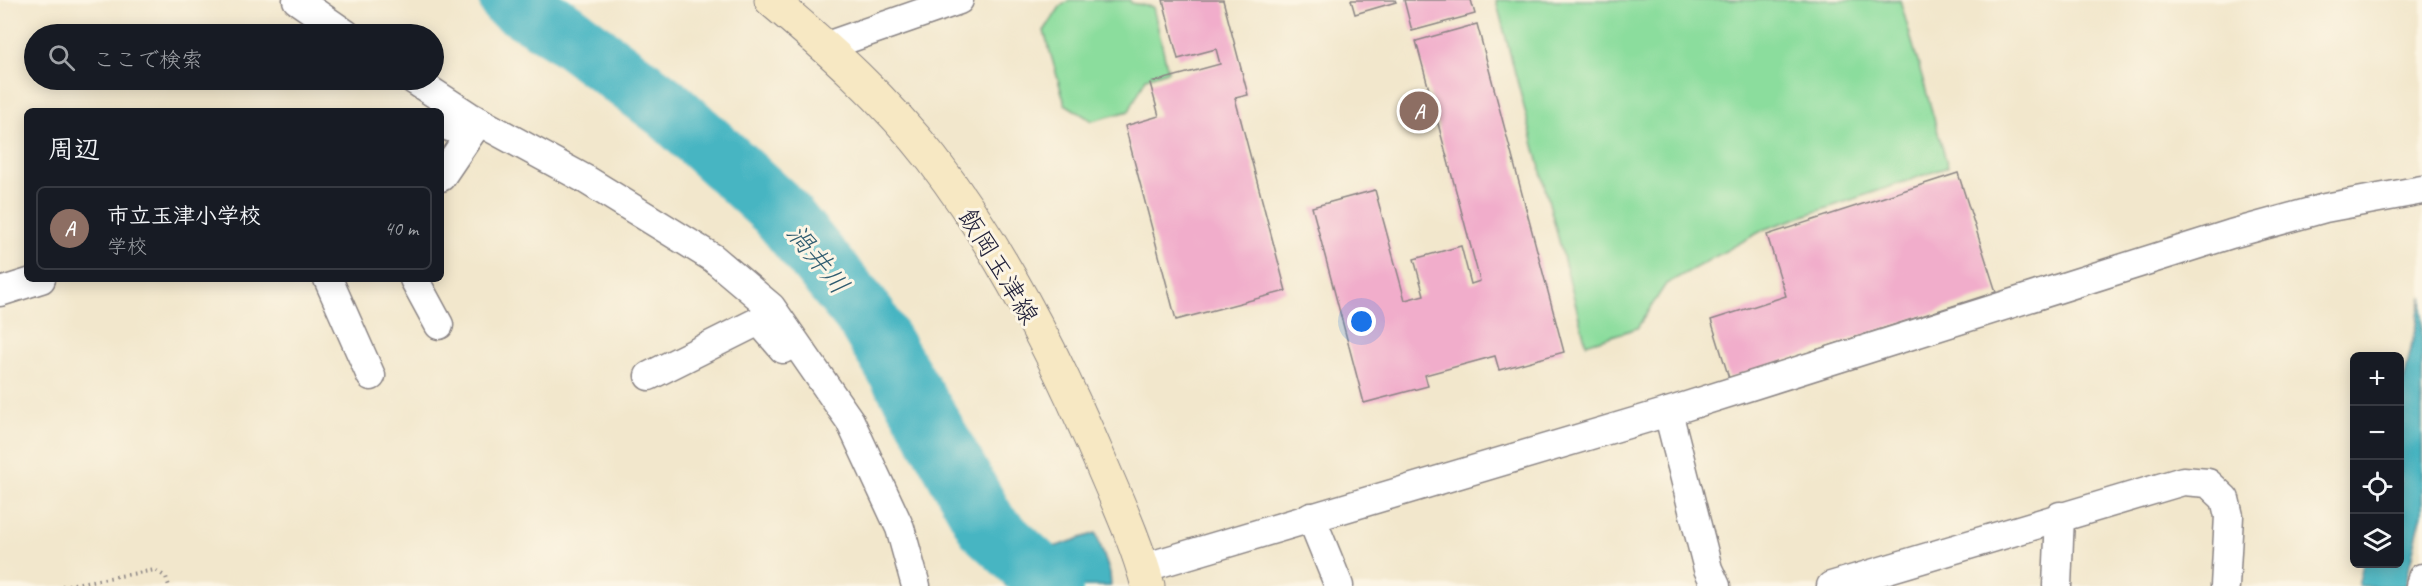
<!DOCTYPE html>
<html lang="ja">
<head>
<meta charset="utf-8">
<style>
	:root { --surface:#171b24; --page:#242831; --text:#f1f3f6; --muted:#9ea1a6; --line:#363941; --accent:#0f766e }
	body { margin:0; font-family:Caveat,"Klee One",sans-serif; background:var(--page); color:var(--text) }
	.controls { position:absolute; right:18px; bottom:18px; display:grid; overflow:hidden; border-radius:9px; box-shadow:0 3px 15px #0003 }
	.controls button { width:54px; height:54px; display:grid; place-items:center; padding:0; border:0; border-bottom:2px solid var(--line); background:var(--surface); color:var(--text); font:30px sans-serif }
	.you { position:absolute; left:1362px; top:322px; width:21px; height:21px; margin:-15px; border:4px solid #fff; border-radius:50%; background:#1a73e8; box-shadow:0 0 0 9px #1a73e833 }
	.badge { display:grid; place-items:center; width:39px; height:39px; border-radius:50%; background:var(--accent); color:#fff; font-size:20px; font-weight:700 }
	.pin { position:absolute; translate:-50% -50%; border:3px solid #fff; box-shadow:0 2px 6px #0006 }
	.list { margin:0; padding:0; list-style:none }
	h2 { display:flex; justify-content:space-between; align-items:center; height:78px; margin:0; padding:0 24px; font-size:26px }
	h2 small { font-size:20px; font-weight:400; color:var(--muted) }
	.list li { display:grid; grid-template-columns:39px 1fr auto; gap:18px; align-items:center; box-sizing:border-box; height:84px; margin:0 12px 12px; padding:0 12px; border:2px solid var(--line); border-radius:9px }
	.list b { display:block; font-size:22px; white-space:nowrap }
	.list p { margin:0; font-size:20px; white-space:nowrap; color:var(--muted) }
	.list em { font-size:20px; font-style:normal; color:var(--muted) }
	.icon { flex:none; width:33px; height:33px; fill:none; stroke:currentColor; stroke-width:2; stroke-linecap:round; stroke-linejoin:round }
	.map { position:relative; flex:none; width:2422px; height:586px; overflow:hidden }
	.search { position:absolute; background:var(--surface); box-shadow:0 3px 15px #0003; left:24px; top:24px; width:420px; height:66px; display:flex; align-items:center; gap:15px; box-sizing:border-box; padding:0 21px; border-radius:33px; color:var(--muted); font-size:22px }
	.panel { position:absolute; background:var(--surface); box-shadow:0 3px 15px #0003; left:24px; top:108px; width:420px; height:174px; border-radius:9px }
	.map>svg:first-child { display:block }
	.green { fill:#8bdd9d; stroke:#56806c; stroke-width:1.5 }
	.water { fill:#47b5c2; stroke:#346c7e; stroke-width:1.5 }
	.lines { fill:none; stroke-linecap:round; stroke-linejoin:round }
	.river { stroke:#47b5c2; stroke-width:62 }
	.building { fill:#f1adcb }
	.minor-casing { stroke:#8a8484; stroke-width:31 }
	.secondary-casing { stroke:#8a8484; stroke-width:35 }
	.path { stroke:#8a8484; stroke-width:4; stroke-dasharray:1.5 4.5; stroke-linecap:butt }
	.minor { stroke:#fff; stroke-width:28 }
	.secondary { stroke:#f7e8c3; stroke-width:33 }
	.labels { text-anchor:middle; stroke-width:6; stroke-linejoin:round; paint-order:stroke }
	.street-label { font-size:26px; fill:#22223b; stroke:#fcf5e5 }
	.water-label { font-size:27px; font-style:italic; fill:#315d71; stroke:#fcf5e5 }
</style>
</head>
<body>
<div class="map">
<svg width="2422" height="586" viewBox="0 0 2422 586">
	<rect width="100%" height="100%" fill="#fcf5e5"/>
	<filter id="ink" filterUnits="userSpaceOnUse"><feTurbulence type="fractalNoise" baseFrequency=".0167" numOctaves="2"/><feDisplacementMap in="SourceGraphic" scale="12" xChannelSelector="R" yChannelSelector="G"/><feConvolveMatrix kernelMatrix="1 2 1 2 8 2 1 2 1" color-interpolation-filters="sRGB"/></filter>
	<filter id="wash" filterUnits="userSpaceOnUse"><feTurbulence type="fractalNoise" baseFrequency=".008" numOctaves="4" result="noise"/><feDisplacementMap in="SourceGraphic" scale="24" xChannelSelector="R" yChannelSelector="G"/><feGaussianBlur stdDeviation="1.35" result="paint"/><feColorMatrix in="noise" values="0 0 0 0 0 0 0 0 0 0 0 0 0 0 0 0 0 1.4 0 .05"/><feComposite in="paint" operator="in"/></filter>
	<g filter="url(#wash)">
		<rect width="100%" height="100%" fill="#f2e7cc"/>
		<g class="green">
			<polygon points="1069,0 1130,0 1131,3 1153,7 1168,71 1146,78 1129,111 1092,121 1065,104 1044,31 1060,7"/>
			<polygon points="1496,0 1900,0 1948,167 1765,229 1666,284 1637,328 1586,344"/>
		</g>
		<g class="water">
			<polygon points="2422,297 2422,513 2405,586 2358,586 2363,564 2400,564 2400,399"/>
			<polygon points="1096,533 1110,573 1111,586 1006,586 994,567"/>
		</g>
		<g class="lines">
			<polyline class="river" points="510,0 567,34 669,110 778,210 866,317 929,422 988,527 1052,586"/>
		</g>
		<g id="blocks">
			<g class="building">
				<polygon points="1163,0 1223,0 1248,95 1235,98 1286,291 1176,320 1125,126 1159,116 1150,83 1220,64 1216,49 1178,59"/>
				<polygon points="1351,0 1395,0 1396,2 1355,14"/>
				<polygon points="1404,0 1471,0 1475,14 1412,31"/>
				<polygon points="1477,24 1564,352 1499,370 1495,356 1425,375 1428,386 1364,403 1312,207 1375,190 1405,300 1424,295 1414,259 1461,246 1471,284 1480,281 1416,41"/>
				<polygon points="1958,173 1996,292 1729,378 1711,320 1786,296 1767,235"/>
			</g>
		</g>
	</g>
	<g filter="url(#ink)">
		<use href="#blocks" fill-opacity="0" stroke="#8a8484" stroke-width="1.5"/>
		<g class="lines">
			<g class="minor-casing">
				<g id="minor">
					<polyline points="297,0 346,34"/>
					<polyline points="827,46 959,0"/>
					<polyline points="414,80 469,116 585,179 713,258 771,307 850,421 900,528 916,586"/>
					<polyline points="441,124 470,134"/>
					<polyline points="441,177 479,121"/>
					<polyline points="328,279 371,376"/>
					<polyline points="414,279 439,325"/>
					<polyline points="0,292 41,279"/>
					<polyline points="649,376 759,321 783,349"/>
					<polyline points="1668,412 1708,569 1716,586"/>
					<polyline points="1311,517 1339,586"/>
					<polyline points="1143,568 1668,412 2231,234 2325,208 2422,190"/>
					<polyline points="1831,586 2183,481 2208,483 2225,499 2229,516 2225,586"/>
					<polyline points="2057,586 2060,516"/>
					<polyline points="2420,586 2422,578"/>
				</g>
			</g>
			<g class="secondary-casing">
				<path id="secondary" d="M771,0C828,48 886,100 932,159C1001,249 1057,359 1101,463C1118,503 1137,544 1148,586"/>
			</g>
			<polyline class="path" points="62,586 155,570 166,577 169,586"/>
			<use href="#minor" class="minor"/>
			<use href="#secondary" class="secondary"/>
		</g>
	</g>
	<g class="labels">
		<g class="street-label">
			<text transform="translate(999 266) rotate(59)" y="9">飯岡玉津線</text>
		</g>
		<g class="water-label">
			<text transform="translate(818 259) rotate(51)" y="9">渦井川</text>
		</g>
	</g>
</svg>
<div class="controls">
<button>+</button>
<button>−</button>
<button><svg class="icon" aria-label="locate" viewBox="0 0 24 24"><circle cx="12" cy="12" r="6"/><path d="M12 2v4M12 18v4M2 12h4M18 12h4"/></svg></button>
<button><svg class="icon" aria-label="layers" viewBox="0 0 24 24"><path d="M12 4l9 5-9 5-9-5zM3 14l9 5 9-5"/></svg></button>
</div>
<div class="you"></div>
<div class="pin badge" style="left:1419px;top:111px;background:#8d6e63">A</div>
<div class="search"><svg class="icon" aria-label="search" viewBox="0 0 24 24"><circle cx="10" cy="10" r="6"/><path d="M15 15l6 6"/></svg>ここで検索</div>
<section class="panel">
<h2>周辺<small></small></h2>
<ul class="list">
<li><span class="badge" style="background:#8d6e63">A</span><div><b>市立玉津小学校</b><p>学校</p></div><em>40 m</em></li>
</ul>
</section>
</div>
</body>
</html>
